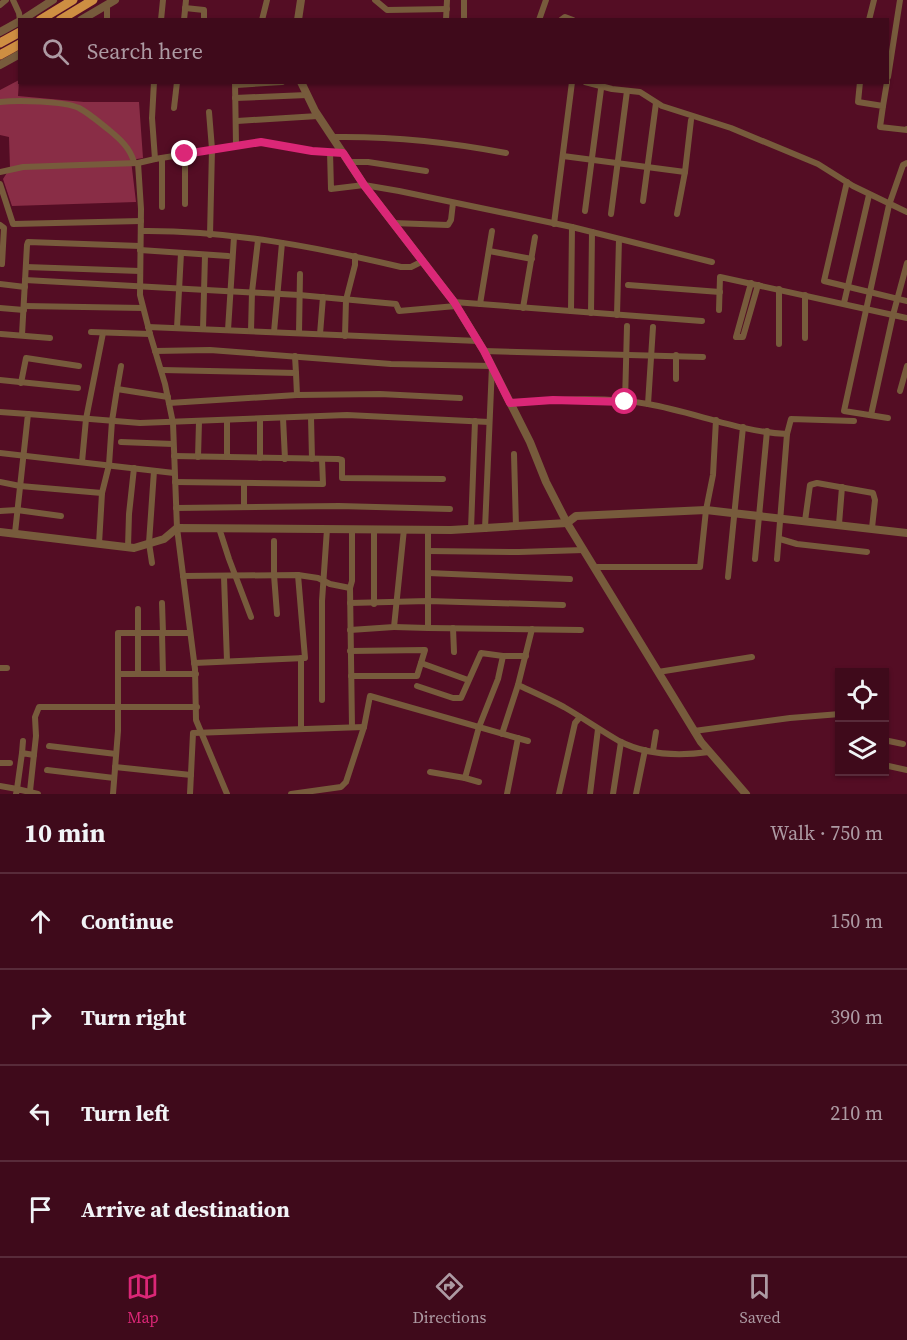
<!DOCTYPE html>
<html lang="en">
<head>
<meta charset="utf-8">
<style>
	:root { --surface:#3f0a1b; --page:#4a1828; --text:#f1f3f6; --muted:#ad9aa3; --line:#582b3a; --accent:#db2777 }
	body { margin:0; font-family:"Source Serif 4",serif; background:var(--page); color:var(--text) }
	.controls { position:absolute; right:18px; bottom:18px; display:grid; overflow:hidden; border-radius:0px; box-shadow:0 2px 4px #0004 }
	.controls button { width:54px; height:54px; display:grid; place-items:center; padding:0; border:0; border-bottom:2px solid var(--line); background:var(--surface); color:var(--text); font:30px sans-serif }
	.stop { position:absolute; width:18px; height:18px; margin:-14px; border:4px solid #db2777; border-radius:50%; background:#fff }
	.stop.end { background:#db2777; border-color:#fff; box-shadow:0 2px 6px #0008 }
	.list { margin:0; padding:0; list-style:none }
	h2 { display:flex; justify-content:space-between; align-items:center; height:78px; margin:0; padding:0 24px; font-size:26px }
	h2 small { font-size:20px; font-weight:400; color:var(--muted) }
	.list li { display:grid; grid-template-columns:39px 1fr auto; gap:18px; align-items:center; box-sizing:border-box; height:96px; padding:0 24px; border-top:2px solid var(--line) }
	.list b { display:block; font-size:22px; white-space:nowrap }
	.list em { font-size:20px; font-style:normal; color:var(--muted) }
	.icon { flex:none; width:33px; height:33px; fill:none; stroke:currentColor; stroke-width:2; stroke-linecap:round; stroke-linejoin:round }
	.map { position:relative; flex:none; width:907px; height:794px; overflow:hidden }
	.search { position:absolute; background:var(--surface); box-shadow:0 2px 4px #0004; left:18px; right:18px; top:18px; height:66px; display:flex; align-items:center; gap:15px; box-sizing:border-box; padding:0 21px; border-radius:0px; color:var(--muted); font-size:22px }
	.sheet { height:462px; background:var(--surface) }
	nav { display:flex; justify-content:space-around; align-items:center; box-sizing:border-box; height:84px; border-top:2px solid var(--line); background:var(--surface); font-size:16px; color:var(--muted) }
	nav a { display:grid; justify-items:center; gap:3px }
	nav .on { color:var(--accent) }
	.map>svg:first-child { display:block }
	.green { fill:#892d46 }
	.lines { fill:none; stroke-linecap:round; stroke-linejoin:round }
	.minor { stroke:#775b3c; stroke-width:6 }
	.tertiary { stroke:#775b3c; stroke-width:8 }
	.trunk { stroke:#ce8e42; stroke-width:9 }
	.route { stroke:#db2777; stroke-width:8 }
</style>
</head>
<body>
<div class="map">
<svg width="907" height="794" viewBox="0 0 907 794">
	<rect width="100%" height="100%" fill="#540d24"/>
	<polygon class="green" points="19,80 18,96 84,102 139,102 143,158 131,160 136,202 12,206 3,179 10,168 9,137 0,135 0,90"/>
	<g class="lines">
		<g class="minor">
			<polyline points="13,0 19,13 20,20"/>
			<polyline points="375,0 387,10 447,9"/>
			<polyline points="464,0 464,20"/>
			<polyline points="0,5 6,0"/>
			<polyline points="107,5 107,20"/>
			<polyline points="185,8 204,10 204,20"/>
			<polyline points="161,20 163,0"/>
			<polyline points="184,20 186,0"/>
			<polyline points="262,20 267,0"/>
			<polyline points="446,20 447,0"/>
			<polyline points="539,20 546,0"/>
			<polyline points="561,20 565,17 573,20"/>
			<polyline points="869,20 874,0"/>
			<polyline points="888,77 900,0"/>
			<polyline points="154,82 152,118 155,159 261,142 312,151 343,153"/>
			<polyline points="235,82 236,145"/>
			<polyline points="585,82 612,89 640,92 662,106 731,128 818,164 853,186 907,212"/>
			<polyline points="860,82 858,102 883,106 880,127 907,130 907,129"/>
			<polyline points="236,85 282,82"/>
			<polyline points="235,98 307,95"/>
			<path d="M0,102C18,100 63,101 79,108C90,114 99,122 109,130C120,139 130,148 134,162"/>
			<polyline points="883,106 887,82"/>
			<polyline points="174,108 177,82"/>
			<polyline points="209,112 212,149 210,235"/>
			<polyline points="237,121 318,116"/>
			<path d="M332,137C391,136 449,142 506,153"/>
			<polyline points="330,152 331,189 364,185 399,191 572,227 712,262"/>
			<polyline points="185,154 185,204"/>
			<polyline points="563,156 685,172 691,120"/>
			<polyline points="162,158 162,207"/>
			<polyline points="349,162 368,162 426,171"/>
			<polyline points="138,163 141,209 140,295 150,334 165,384 173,423 177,528 195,669 196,720 227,794"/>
			<polyline points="0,172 23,167 138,163 155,159"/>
			<polyline points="847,182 824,281 907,301"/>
			<polyline points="0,184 13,224 141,221"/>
			<polyline points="643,201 656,103"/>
			<polyline points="585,211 601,89"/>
			<polyline points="611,214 627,91"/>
			<polyline points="677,214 685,172"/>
			<polyline points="393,223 448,225 451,220 453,203"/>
			<polyline points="554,224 572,82"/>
			<polyline points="0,225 4,228 2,264"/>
			<path d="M141,231C228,230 316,247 401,267H411L423,261"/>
			<polyline points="140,250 228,256"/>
			<polyline points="489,251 532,259"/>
			<polyline points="26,267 140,271"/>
			<polyline points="25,280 299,295 396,304 399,311 456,306"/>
			<polyline points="751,283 736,337 743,337 758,285"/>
			<polyline points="0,284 25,287"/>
			<polyline points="628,285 720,292"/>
			<polyline points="454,302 702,321"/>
			<polyline points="844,303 869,195"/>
			<polyline points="480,304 492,231"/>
			<polyline points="24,306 143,308"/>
			<polyline points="0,308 24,310"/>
			<polyline points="523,308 535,237"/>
			<polyline points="719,310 720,277 893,315 907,263"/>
			<polyline points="571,311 572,227"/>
			<polyline points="591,313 592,232"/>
			<polyline points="617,315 619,239"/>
			<polyline points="148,327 478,341"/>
			<polyline points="177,328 181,253"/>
			<polyline points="203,329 205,255"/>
			<polyline points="228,330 234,237"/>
			<polyline points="251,331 252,292 258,240"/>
			<polyline points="91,332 150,334"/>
			<polyline points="274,332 282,243"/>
			<polyline points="299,333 300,274"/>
			<polyline points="1,334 50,338"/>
			<polyline points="320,334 323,297"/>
			<polyline points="22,335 27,245 28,242 140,246"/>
			<polyline points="345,336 346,300 355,265 355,256"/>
			<polyline points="805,338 805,295"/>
			<polyline points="779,344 779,289"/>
			<polyline points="155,351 210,350 391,364 492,366 485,529"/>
			<polyline points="484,351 703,357"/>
			<polyline points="295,356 296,373"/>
			<polyline points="162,370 296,373 297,395 169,403"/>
			<polyline points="676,379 676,355"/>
			<polyline points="0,380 78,388"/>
			<polyline points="21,383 26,358 79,366"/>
			<polyline points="117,389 121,366"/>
			<polyline points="900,391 907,366"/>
			<polyline points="297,395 380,394 460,398"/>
			<polyline points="625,402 627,326"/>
			<path d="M510,403C556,400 603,396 648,404C694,412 740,432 787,434L791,419L854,421"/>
			<polyline points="648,404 653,327"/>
			<polyline points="0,412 28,414 15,533"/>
			<polyline points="28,414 140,423 347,415 489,422"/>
			<polyline points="871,415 893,315 907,318"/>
			<polyline points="311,417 312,459"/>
			<polyline points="283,418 285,459"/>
			<polyline points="888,418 844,411 889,205 903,165 907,163"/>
			<polyline points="227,421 227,457"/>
			<polyline points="121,442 173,444"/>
			<polyline points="0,453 174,473"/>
			<polyline points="514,454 516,527"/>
			<polyline points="174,456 338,459 342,460 342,478 443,479"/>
			<polyline points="198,457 199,422"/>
			<polyline points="260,458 260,419"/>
			<polyline points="82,462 86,419 103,333"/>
			<polyline points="0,482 20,486 102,493"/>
			<polyline points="175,482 323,484 322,459"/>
			<polyline points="244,507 244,483"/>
			<polyline points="176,508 339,506 450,509"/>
			<polyline points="0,511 17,510 61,516"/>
			<polyline points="805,521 810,485 817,483 873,493 875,500 872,528"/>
			<polyline points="839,524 842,487"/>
			<polyline points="219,528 229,559 251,617"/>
			<polyline points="352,529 352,581 350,588 352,727"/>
			<polyline points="374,529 374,604"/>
			<polyline points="471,529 475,421"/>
			<polyline points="780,539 797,544 867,552"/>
			<polyline points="274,541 274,575 277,614"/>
			<polyline points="99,544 102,493 109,465 112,421 117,389 168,397"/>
			<polyline points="128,547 129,514 134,468"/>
			<polyline points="428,551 519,552 584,550"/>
			<polyline points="755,559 767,431"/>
			<polyline points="777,559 787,434"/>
			<polyline points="152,563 149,543 154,471"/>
			<polyline points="595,567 700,567 706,510 713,475 716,420"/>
			<polyline points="428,573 570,579"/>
			<polyline points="183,576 298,575 318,578 330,584 350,588"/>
			<polyline points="224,577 227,661"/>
			<polyline points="728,577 743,427"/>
			<polyline points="162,603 163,633"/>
			<polyline points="350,603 428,601 563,605"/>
			<polyline points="394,627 428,628 428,529"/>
			<polyline points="428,628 581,630"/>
			<polyline points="453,628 454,652"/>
			<polyline points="350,630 394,627 404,529"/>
			<polyline points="162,633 163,674"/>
			<polyline points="350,651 425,650 417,676 351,676"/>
			<polyline points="194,663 305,658 298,575"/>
			<polyline points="421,663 468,680"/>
			<polyline points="0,668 7,668"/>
			<polyline points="658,672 752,657"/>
			<polyline points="118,674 196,674"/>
			<polyline points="138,674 138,609"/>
			<path d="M518,685C533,692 549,699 564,707C583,718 600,730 619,741C646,755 680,756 709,752"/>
			<polyline points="417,686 453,698 461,698 481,653 503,656 526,656"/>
			<polyline points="322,700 322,601 327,529"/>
			<polyline points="301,728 301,658"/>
			<polyline points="694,731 790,718 840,714"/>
			<polyline points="502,734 518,685 532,629"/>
			<polyline points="884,740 903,744"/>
			<polyline points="49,746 116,754"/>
			<polyline points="653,751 656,732"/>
			<polyline points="22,753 23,741"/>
			<polyline points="0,763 10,763"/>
			<polyline points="884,765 907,770"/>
			<polyline points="115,767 191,775"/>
			<polyline points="47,770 114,778"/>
			<polyline points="430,772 465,778 479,727 498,679 503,656"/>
			<polyline points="465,778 479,782"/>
			<polyline points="0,786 17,789 22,753 34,755"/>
			<polyline points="30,791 36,736 35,717 39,707 197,707"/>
			<polyline points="16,794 17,789 38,794"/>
			<polyline points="113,794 118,731 118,633 190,633"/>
			<polyline points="190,794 193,733 364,727"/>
			<polyline points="291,794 341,787 346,782 364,727 370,696 528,741"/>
			<polyline points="507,794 518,738"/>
			<polyline points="559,794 575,723 580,717"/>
			<polyline points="590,794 598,729"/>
			<polyline points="613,794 621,742"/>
			<polyline points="636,794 645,750"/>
		</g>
		<g class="tertiary">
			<polyline points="22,20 53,0"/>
			<polyline points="81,20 115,0"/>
			<polyline points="298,20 301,0"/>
			<polyline points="0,32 20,21"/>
			<polyline points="0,65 20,54"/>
			<polyline points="301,82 315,111 364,185 454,302 484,351 530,442 546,482 567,523 701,742 746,794"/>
			<polyline points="0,532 134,548 164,539 177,528 451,530 567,523 576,516 706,510 907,533"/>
		</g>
		<g class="trunk">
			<polyline points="40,20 73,0"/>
			<polyline points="60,20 93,0"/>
			<polyline points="0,43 20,32"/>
			<polyline points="0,55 20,44"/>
		</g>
	</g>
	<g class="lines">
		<polyline class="route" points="185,154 261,142 312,151 343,153 364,185 454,302 484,351 510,403 553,400 625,402"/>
	</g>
</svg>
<div class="controls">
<button><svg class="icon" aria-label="locate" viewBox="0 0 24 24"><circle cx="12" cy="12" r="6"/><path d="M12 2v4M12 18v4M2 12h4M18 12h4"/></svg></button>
<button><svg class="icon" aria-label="layers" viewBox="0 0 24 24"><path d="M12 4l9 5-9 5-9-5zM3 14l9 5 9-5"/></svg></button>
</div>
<div class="stop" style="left:625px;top:402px"></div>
<div class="stop end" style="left:185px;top:154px"></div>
<div class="search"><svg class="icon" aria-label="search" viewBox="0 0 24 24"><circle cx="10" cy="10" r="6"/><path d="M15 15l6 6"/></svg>Search here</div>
</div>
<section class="sheet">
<h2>10 min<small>Walk · 750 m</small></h2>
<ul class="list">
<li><svg class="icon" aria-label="ahead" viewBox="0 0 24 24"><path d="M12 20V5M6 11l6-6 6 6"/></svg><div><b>Continue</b></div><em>150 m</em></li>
<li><svg class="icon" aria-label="right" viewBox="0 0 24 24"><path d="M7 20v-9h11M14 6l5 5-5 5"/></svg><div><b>Turn right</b></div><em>390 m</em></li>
<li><svg class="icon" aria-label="left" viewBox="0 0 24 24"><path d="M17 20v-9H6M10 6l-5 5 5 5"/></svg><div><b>Turn left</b></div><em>210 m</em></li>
<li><svg class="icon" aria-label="arrive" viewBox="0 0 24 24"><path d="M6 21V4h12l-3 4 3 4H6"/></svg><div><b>Arrive at destination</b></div></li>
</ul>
</section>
<nav>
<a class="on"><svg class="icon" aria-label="map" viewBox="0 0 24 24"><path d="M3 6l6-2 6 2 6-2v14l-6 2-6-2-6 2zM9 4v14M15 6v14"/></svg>Map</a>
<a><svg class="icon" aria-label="directions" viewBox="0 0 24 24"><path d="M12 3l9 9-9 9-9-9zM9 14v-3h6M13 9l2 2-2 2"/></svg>Directions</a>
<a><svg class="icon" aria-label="saved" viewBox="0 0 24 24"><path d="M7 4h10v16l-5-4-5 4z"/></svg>Saved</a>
</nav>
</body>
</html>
